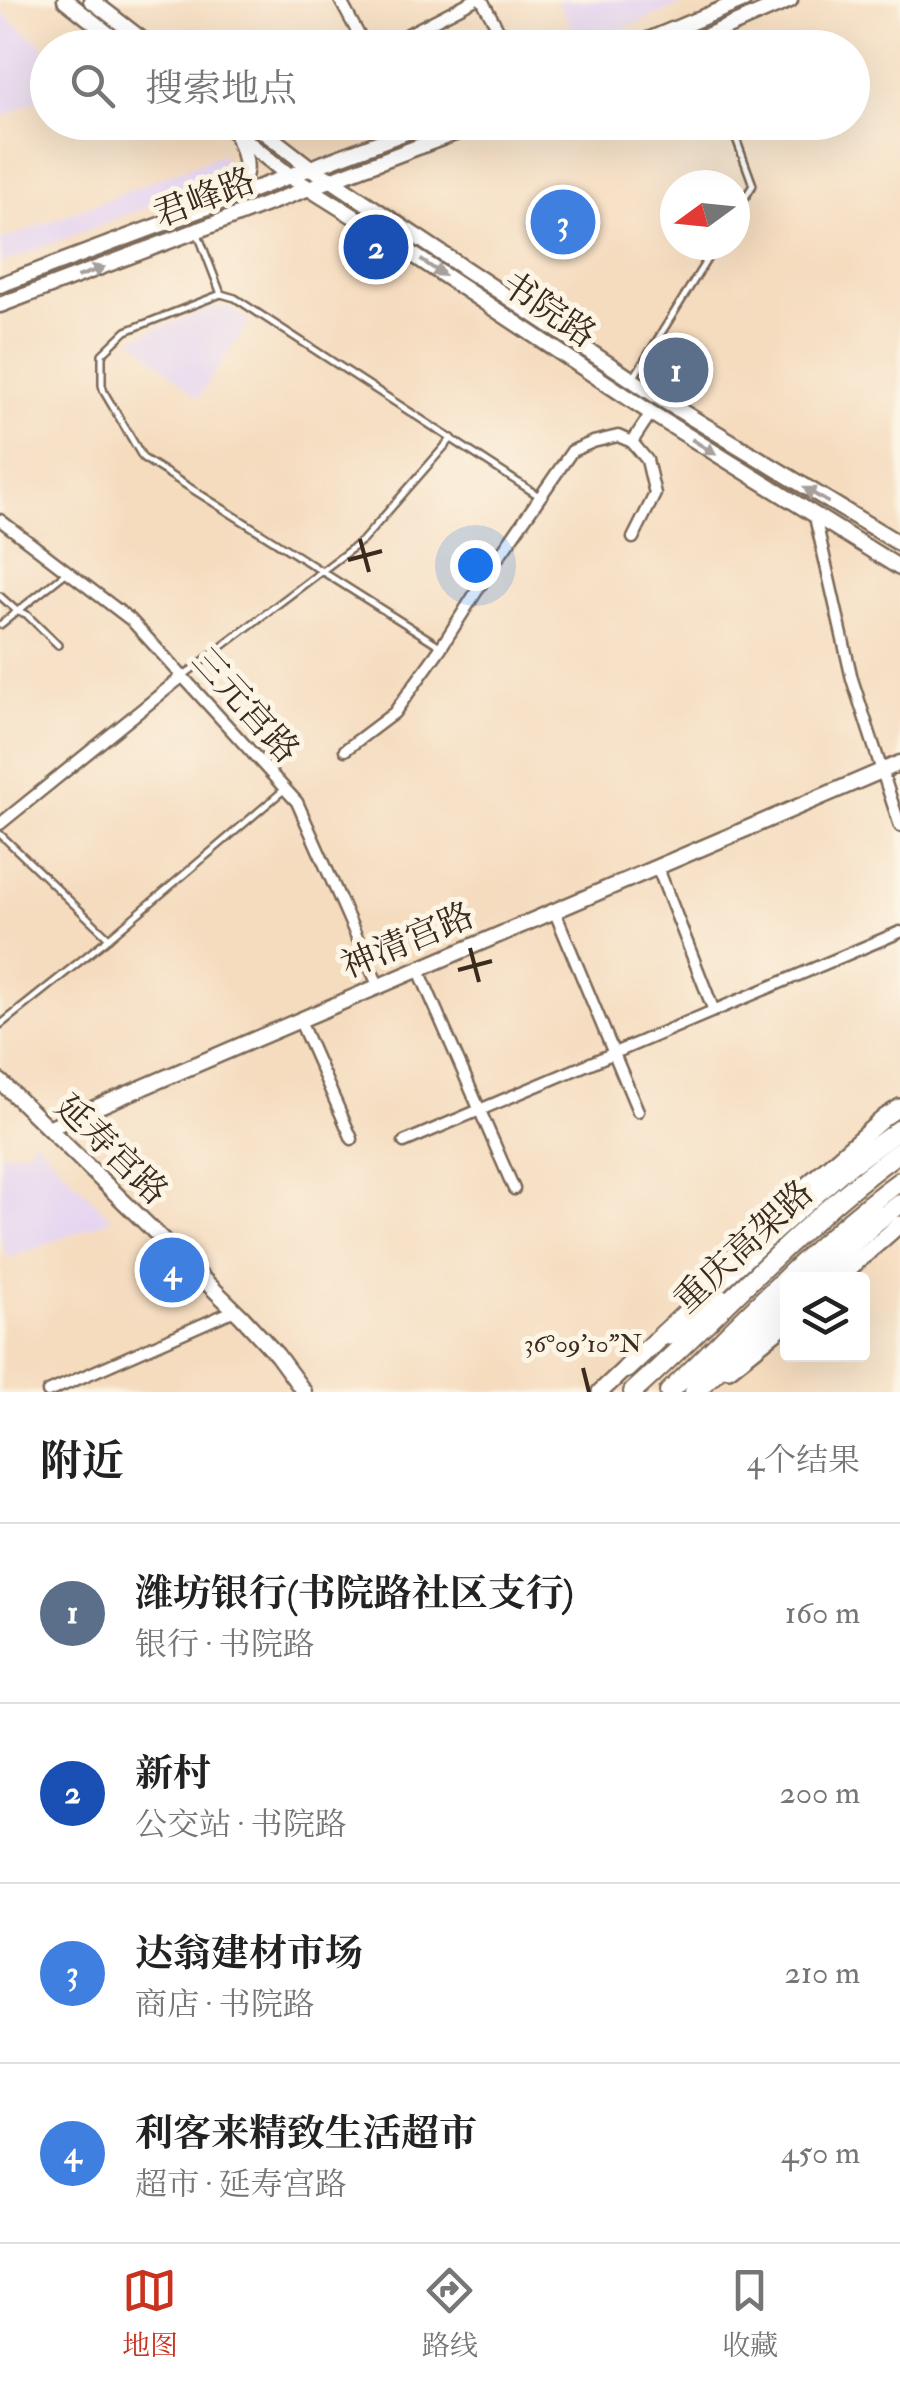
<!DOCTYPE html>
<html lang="zh">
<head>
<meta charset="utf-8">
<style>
	:root { --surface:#fff; --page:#f6f6f6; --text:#222; --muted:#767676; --line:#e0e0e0; --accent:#c8321e }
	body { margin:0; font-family:"IM FELL Double Pica","Noto Serif SC",serif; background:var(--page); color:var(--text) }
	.controls { position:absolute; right:30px; bottom:30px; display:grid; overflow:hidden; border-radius:10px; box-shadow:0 10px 40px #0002 }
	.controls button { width:90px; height:90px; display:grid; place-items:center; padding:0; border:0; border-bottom:2px solid var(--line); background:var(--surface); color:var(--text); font:50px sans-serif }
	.compass { position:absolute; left:660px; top:170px; width:90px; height:90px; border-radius:50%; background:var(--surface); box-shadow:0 10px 40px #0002; rotate:255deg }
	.you { position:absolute; left:475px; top:565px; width:35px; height:35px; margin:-25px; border:8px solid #fff; border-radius:50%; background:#1a73e8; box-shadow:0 0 0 15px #1a73e833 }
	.badge { display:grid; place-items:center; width:65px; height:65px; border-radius:50%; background:var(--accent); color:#fff; font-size:32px; font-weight:700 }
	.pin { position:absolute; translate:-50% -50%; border:5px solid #fff; box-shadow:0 2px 10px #0006 }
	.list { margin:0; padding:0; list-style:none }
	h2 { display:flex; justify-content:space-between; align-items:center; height:130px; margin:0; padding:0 40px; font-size:42px }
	h2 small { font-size:32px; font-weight:400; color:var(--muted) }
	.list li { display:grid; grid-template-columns:65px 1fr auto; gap:30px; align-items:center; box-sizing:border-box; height:180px; padding:0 40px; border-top:2px solid var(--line) }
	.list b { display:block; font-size:38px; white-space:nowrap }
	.list p { margin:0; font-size:32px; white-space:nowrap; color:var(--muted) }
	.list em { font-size:32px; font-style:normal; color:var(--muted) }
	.icon { flex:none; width:55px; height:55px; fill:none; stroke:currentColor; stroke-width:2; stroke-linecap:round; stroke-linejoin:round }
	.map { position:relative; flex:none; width:900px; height:1392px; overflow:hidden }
	.search { position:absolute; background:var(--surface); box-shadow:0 10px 40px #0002; left:30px; right:30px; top:30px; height:110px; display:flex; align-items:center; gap:25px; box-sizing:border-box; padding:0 35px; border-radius:55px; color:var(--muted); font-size:38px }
	.sheet { height:850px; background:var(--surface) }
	nav { display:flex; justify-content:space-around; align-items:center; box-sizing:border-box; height:140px; border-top:2px solid var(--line); background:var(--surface); font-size:28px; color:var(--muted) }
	nav a { display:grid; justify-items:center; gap:5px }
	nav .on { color:var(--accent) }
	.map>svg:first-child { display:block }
	.built { fill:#e4d3f2 }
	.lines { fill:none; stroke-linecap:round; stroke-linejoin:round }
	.lane-casing { stroke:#7c6856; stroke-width:10 }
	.street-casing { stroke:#7c6856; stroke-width:15 }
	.secondary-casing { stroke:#7c6856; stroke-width:19 }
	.primary-casing { stroke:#7c6856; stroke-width:20 }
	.highway-casing { stroke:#7c6856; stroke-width:22 }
	.lane { stroke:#fff; stroke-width:5 }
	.street { stroke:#fff; stroke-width:10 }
	.secondary { stroke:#fff; stroke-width:14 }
	.primary { stroke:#fff; stroke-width:15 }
	.highway { stroke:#fff; stroke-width:18 }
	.oneway { fill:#a79f9a }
	.ticks { fill:none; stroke:#3b2a1e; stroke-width:4 }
	.labels { text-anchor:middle; stroke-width:10; stroke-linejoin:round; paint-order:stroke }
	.street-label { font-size:35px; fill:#3b2a1e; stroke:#fcf5e5 }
	.ticks-label { font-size:25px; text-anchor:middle; fill:#3b2a1e; stroke:#fcf5e5; stroke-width:10; stroke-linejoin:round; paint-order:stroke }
</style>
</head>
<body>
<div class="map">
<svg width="900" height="1392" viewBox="0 0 900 1392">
	<rect width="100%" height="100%" fill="#fcf5e5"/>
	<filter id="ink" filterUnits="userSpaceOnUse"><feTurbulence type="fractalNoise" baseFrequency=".01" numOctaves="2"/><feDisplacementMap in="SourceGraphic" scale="20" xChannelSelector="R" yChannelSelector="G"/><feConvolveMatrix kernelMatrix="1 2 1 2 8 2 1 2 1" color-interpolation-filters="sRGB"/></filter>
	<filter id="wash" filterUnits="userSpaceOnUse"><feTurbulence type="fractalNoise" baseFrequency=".0048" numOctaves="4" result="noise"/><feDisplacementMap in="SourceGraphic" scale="40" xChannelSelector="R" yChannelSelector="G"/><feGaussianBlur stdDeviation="2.25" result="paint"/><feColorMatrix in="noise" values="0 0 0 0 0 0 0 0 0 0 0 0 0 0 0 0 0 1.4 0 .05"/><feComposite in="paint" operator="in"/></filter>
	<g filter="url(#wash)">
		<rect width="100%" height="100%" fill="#f5dcbf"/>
		<g class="built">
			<polygon points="557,0 691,0 583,47"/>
			<polygon points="0,11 48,50 47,94 0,119"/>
			<polygon points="222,154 231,174 0,264 0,241"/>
			<polygon points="227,306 250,321 198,398 132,338 205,310"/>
			<polygon points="33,1138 111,1219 8,1259 0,1240 0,1153 26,1150"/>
		</g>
	</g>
	<g filter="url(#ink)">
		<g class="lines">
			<g class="lane-casing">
				<g id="lane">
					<polyline points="730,122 753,185 735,214"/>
					<polyline points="198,234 221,294 235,298 539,496"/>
					<polyline points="221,294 126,331 102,354 102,385 104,392 143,458 440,646"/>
					<polyline points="634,377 716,245"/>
					<polyline points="0,596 17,611 26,614 58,645"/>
					<polyline points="0,625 67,572"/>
					<polyline points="183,676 363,540 452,438"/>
					<polyline points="0,834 109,938"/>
					<polyline points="0,1025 109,938 285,789"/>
				</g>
			</g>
			<g class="street-casing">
				<g id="street">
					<polyline points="340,0 366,48"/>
					<polyline points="482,0 504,40"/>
					<polyline points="381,48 474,0"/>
					<polyline points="632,442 651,413"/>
					<polyline points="815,517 852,679 900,826"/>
					<polyline points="0,520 131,620 297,802 378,985"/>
					<polyline points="345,750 394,713 440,649 497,559 572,451 593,442 618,436 632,442 647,460 655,494 633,538"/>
					<polyline points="0,824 183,676"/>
					<polyline points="657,866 714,1011"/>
					<polyline points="554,910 638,1111"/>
					<polyline points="418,968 514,1189"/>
					<polyline points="299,1019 352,1139"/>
					<polyline points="404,1142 900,932"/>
					<polyline points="48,1392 235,1310"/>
				</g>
			</g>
			<g class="secondary-casing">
				<g id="secondary">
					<polyline points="65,0 126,48"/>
					<polyline points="91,0 153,48"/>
					<polyline points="629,48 744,0"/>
					<polyline points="679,48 790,0"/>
					<polyline points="222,122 291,177 385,236 651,413 900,568"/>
					<polyline points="251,122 312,169 333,181 661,399 900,544"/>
					<path d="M228,200C251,175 249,165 237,135"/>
					<polyline points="0,285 433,122"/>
					<polyline points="0,305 484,122"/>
					<polyline points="0,1081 242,1317 277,1355 304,1392"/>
					<polyline points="48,1128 900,763"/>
				</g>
			</g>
			<g class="primary-casing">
				<g id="primary">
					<polyline points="800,1280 874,1210"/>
					<polyline points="836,1280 900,1224"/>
					<polyline points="697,1292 775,1213 885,1117 900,1107"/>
					<polyline points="669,1337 724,1298"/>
					<polyline points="729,1369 788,1322"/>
					<polyline points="695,1385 707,1367 788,1292"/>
					<polyline points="600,1392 634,1360"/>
				</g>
			</g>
			<g class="highway-casing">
				<g id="highway">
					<polyline points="814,1280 877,1221 900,1204"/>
					<polyline points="626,1369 765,1239 842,1171 900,1129"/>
					<path d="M633,1392C722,1312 803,1221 900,1151"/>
					<path d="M669,1392C744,1320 816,1242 900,1181"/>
					<polyline points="694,1392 788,1304"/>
				</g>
			</g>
			<use href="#lane" class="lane"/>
			<use href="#street" class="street"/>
			<use href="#secondary" class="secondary"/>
			<use href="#primary" class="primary"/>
			<use href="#highway" class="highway"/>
		</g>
		<defs><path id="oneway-solid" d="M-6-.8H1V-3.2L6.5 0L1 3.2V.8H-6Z" transform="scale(2.5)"/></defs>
		<g class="oneway">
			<use href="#oneway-solid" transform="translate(433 268) rotate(34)"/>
			<use href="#oneway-solid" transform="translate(91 272) rotate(-20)"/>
			<use href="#oneway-solid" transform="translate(704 447) rotate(32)"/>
			<use href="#oneway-solid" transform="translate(816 495) rotate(-149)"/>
		</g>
	</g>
	<path class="ticks" d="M360,539L369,572M348,560L382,551M470,948L479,982M458,970L492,961M583,1368L589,1392"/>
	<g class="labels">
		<g class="street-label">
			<text transform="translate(204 197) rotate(-21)" y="12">君峰路</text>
			<text transform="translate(549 309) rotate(34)" y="12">书院路</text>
			<text transform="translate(246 705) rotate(48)" y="12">三元宫路</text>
			<text transform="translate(407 940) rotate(-23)" y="12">神清宫路</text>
			<text transform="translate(112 1149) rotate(44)" y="12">延寿宫路</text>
			<text transform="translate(743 1246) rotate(-43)" y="12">重庆高架路</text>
		</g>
	</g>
	<g class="ticks-label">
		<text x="583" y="1352">36°09'10"N</text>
	</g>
</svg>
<div class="controls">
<button><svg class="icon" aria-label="layers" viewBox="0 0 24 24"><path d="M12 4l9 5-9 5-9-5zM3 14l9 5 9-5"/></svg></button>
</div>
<svg class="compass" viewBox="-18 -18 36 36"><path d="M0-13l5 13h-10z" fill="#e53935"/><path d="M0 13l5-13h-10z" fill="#767676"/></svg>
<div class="you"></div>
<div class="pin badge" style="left:676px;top:370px;background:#5c6f8a">1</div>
<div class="pin badge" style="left:376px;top:247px;background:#1a4fb4">2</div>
<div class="pin badge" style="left:563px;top:222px;background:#3f7fe0">3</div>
<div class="pin badge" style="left:172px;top:1270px;background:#3f7fe0">4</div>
<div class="search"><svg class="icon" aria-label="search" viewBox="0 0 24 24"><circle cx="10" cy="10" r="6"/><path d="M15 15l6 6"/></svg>搜索地点</div>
</div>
<section class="sheet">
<h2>附近<small>4个结果</small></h2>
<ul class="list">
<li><span class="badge" style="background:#5c6f8a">1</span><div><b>潍坊银行(书院路社区支行)</b><p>银行 · 书院路</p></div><em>160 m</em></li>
<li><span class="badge" style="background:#1a4fb4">2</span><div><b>新村</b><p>公交站 · 书院路</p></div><em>200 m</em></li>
<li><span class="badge" style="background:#3f7fe0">3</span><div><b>达翁建材市场</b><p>商店 · 书院路</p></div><em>210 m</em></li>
<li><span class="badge" style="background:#3f7fe0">4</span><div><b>利客来精致生活超市</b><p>超市 · 延寿宫路</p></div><em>450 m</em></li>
</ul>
</section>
<nav>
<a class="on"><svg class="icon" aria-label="map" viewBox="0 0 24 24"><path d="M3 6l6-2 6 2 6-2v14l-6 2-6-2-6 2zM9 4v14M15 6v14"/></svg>地图</a>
<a><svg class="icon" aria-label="directions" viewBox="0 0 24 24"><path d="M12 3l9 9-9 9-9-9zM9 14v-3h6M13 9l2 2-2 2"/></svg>路线</a>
<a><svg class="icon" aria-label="saved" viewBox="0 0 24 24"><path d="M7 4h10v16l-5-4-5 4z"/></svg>收藏</a>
</nav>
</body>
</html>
